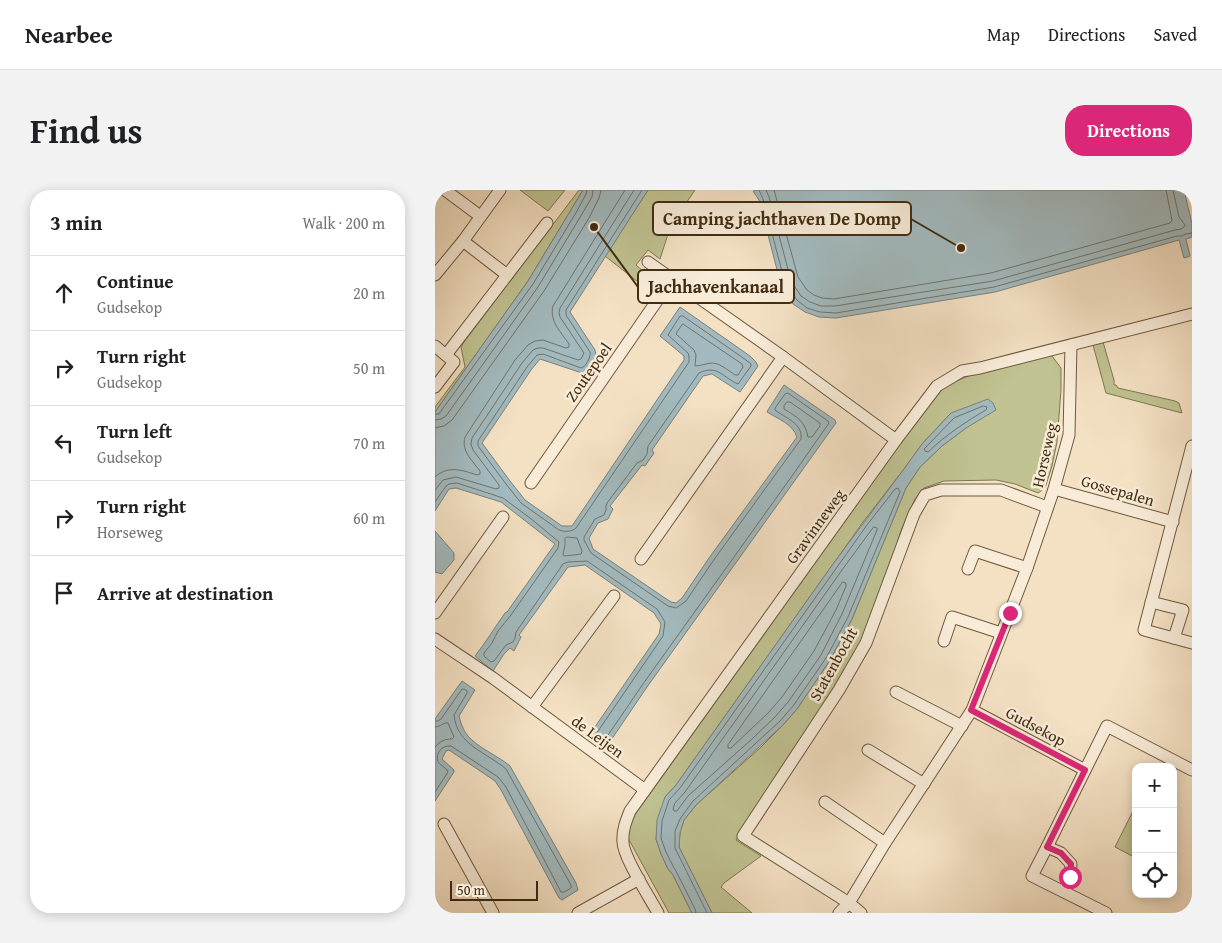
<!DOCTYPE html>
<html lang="en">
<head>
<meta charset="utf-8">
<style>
	:root { --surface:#fff; --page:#f2f2f2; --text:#202124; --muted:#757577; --line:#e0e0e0; --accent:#db2777 }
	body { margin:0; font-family:"Gentium Book Plus",serif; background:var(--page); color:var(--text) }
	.controls { position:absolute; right:15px; bottom:15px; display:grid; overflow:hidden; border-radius:10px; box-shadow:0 2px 12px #0003 }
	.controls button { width:45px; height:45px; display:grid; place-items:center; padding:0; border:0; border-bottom:1px solid var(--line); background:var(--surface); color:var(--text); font:25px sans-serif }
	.scale { position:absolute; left:15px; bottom:12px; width:88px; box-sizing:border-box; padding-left:5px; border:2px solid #412c12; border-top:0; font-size:14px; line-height:18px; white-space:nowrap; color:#412c12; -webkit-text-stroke:4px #f8ecd9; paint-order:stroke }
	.stop { position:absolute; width:15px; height:15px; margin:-11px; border:4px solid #db2777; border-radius:50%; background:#fff }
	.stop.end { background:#db2777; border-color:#fff; box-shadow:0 1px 5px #0008 }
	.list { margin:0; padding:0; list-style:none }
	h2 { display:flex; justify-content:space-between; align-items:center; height:65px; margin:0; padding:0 20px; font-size:21px }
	h2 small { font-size:16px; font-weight:400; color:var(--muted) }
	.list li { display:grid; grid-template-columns:32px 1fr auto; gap:15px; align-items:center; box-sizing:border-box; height:75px; padding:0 20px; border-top:1px solid var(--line) }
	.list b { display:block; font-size:19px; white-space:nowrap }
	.list p { margin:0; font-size:16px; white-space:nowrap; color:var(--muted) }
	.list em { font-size:16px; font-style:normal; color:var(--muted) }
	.icon { flex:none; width:28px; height:28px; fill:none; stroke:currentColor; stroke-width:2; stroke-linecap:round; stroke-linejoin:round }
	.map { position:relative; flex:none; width:757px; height:723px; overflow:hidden; border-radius:20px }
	header { display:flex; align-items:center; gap:30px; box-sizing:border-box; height:70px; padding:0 25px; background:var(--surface); border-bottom:1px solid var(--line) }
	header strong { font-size:24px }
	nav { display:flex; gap:28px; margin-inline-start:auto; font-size:18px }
	.intro { display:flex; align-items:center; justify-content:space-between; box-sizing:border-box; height:120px; padding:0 30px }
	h1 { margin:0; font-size:35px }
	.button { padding:12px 22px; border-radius:20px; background:var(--accent); color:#fff; font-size:18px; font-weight:700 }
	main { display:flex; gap:30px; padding:0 30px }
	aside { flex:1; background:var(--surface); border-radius:20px; box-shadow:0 2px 12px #0003 }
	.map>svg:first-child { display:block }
	.green { fill:#c0c291; stroke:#807752 }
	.water { fill:#a2babf; stroke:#7b817a }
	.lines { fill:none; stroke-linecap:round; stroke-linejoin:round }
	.shore { stroke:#727368; stroke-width:1 }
	.street-casing { stroke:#6e593e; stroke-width:13 }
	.street { stroke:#f8ecd9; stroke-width:11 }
	.route { stroke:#db2777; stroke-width:6 }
	.labels { text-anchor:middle; stroke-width:5; stroke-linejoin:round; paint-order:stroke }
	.street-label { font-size:16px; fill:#412c12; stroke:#f8ecd9 }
	.leader { fill:none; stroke:#412c12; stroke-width:2 }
	.callout-dot { fill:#412c12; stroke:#f8ecd9; stroke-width:2 }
	.callout { fill:#f8ecd9; stroke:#412c12; stroke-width:2 }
	.callout-label { font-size:18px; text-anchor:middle; font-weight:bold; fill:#412c12 }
</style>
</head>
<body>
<header>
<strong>Nearbee</strong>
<nav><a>Map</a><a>Directions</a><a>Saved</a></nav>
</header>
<div class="intro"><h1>Find us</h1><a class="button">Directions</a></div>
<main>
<aside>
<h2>3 min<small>Walk · 200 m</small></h2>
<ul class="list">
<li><svg class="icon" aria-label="ahead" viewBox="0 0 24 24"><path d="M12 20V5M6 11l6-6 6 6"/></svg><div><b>Continue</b><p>Gudsekop</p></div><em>20 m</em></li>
<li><svg class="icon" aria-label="right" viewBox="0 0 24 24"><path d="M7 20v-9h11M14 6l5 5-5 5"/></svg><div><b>Turn right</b><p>Gudsekop</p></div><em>50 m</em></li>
<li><svg class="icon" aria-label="left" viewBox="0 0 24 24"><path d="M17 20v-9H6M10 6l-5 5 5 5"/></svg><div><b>Turn left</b><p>Gudsekop</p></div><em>70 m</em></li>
<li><svg class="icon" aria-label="right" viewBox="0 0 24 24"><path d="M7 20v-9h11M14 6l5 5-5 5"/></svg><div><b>Turn right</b><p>Horseweg</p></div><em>60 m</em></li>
<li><svg class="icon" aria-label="arrive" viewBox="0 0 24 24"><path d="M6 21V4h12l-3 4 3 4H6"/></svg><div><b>Arrive at destination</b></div></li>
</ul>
</aside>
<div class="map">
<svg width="757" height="723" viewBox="0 0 757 723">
	<rect width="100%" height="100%" fill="#f4e1c4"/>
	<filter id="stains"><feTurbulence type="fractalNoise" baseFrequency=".004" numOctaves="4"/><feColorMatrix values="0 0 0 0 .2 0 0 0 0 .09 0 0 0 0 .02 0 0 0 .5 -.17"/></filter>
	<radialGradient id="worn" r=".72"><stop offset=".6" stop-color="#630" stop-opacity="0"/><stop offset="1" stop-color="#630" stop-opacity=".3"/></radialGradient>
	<g class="green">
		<polygon points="85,0 130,0 113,21"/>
		<polygon points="144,0 148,0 93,91 0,222 0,217 30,177 26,157 29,152"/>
		<polygon points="213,0 260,0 245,22 234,41 225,69 213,60 201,75 222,93 225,98 221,106 170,66"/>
		<polygon points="668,152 679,190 679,195 681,195 683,198 740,211 744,213 747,223 671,203 658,155"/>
		<polygon points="612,165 617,166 626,178 626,200 622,252 617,276 611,295 609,299 603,303 580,294 561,290 509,291 489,298 480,309 467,338 440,419 420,465 301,650 326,666 289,693 286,697 317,723 277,723 244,657 245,642 249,630 261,615 325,558 348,535 362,519 395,470 417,429 471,298 485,277 507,256 531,238 516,223 487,254 469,279 428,332 241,595 230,607 221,649 226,664 233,679 238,685 257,723 234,723 193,648 191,638 197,629 475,240 507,199 517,193 533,186"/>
		<polygon points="700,617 701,618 701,668 680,657"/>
	</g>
	<g class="water">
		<path d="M148,0H213L135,122L160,160L161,167L150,184L105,169L96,180L47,253L75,291L90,310L127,336H137L249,170V166L225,146L245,117L315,166L321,172L323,176L305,202L277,184L268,186L217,260L219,263L210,276L207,275L175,316L178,319L173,329L163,333L154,348L158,359L224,404L236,412L241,413L247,408L274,368L362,247C358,234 343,229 332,222L333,220L349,195L400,230L401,233L212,497L170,559L153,547L224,444L226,434L219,423L150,375L133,377L84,445L86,447L79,461L75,458L69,464L58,481L40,466C51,452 60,437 70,423L72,422L120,354L66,312L21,298L14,299L0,321V222L93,91Z"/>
		<polygon points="322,0 749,0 757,34 757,47 751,49 755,66 749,68 744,50 560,102 401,128 384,127 370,122 358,114 346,95 324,10 318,1"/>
		<polygon points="553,209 558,213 561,220 531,238 507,256 485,277 471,298 417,429 395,470 362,519 348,535 261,615 249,630 245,643 244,657 277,723 257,723 238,685 233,679 226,664 221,649 222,630 230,607 241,595 398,374 469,279 487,254 516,223"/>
		<polygon points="0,341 19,363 19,370 7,384 0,382"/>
		<path d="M27,491L40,500L24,526C25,530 26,534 28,538C35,555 61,564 75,576L141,693L143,700L127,710L124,708L66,600L60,591L14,560L11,561L7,569L19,580V582L0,611V529Z"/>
	</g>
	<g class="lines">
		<g class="shore">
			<polyline points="324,0 328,9 350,93 362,110 372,118 385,122 401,123 559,97 742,46 747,46 751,44 757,43"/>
			<polyline points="331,0 334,7 356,91 366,106 375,112 386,116 400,116 558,91 740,40 746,39 749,37 750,35 744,27 738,0"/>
			<polyline points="339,0 363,87 372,100 379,105 387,108 399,109 556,83 735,33 737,30 731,0"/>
			<path d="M248,134L307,174L308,177L303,185H300C294,181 285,173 277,173C272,173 266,176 260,176L261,165L259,160L241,144L242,142Z"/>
			<path d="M352,212H355L385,233V236L377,247H373C370,231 362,227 349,219V216Z"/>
			<path d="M549,216L552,217L551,220C530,232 511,245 493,262L490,261L489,259L491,257L519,228Z"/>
			<polyline points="0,224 4,224 6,221 98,94 142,21 151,4 152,0"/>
			<polyline points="0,230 6,229 11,226 103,97 147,24 157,7 158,0"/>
			<polyline points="0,238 9,236 17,230 109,101 154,28 164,8 166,0"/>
			<path d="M0,287C13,275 27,280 42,285L45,284V281C37,270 26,261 30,247L80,170L93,155L100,151L108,150L131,158L134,157V154C126,142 114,131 118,116L190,0"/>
			<polyline points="0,300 8,290 21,287 61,299 64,298 64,295 38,260 36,254 37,248 87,173 98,160 103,158 108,158 143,170 146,169 149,163 125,127 124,123 125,118 199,0"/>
			<path d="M0,312L11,296L14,294L22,293L68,308L95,328L124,352L123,358L76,425L63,441L57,453L49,463V466L56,472L59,471L71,455L78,452L80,448L81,442L128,374L133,372L152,371L222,419L230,432L228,446L161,544L162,547L167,551H169L208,494L357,286L394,233L393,231L353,203L350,204L340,218V220C350,228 368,233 366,249L278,371L251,411L241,418L233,416L156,363L149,350V347L160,329L169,325L171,320V316L172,313L202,273L208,270L212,264L213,256L264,183C283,174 288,188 303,194L316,176V174L311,170L248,126H245L233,145L253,163L254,166V172L141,338C137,342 129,342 124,340L86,313L71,294L43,256V251L92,177L102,165L108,164L146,178C151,177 156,167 155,162L131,125V120L207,0"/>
			<polygon points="439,337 442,338 442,340 407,424 386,465 353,512 340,527 317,549 253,606 242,621 239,621 238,619 240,613 250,602 407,380"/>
			<path d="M132,347L142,348L147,361L146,364L130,366L128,365C128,361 131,356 130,349Z"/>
			<polygon points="408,392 411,393 411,396 401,420 379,461 347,507 334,522 296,558 293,558 293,555"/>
			<path d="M0,531H3L6,529L27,499H29L32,501V503L19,525C22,555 51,562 71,579L136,695V698L129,702H126L71,597L63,587L16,556C7,555 0,563 3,572L12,580L13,582L0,602"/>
			<path d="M0,537C5,537 9,532 13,533L19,547L17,549C10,549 5,551 0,557"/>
			<polyline points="261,723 260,719 242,683 238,676 231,662 226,648 227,631 234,610 245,598 432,335 460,299 463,298 465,302 413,427 391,468 358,516 345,531 258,611 245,629 240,641 240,658 272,723"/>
		</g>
		<g class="street-casing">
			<g id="street">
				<polyline points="10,0 45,26"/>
				<polyline points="28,51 72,85"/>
				<polyline points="213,72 348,167 461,250"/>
				<polyline points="0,85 28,51 65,0"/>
				<polyline points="0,156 19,172 0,197"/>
				<polyline points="11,165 112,33"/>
				<polyline points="757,256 709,440 757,453"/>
				<polyline points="96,293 237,89"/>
				<polyline points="619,299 738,332"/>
				<polyline points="206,369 348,167"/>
				<polyline points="533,379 540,361 592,378"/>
				<polyline points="716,412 748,420 739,448"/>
				<polyline points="0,423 68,327"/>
				<polyline points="0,449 58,488 210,600"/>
				<polyline points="509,451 517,427 566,443"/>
				<polyline points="461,502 527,536"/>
				<polyline points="97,517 179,406"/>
				<polyline points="537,520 650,580"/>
				<polyline points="433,560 489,594"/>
				<polyline points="390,612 450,653"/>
				<polyline points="9,634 58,723"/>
				<polyline points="612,657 626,663 636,674 635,687 629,701"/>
				<polyline points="143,723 204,689"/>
				<path d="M223,723C215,708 188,667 188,652C187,641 191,631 195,621L461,250L502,196L527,181L545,178L757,124"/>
				<polyline points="404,723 414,713 450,653 537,520 592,378 619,299 634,245 636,155"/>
				<polyline points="426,723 414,713 308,646 404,500 431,453 479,324 490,305 506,300 566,300 612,317"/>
				<polyline points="671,723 597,686 612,657 672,536 757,580"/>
			</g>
		</g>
		<use href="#street" class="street"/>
	</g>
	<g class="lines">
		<polyline class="route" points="575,423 536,520 650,580 612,657 626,663 636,674 635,687"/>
	</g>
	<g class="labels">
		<g class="street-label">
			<text transform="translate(153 182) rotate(-55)" y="6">Zoutepoel</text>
			<text transform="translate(609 265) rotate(-77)" y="6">Horseweg</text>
			<text transform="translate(683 300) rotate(16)" y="6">Gossepalen</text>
			<text transform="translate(380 336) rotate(-54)" y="6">Gravinneweg</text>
			<text transform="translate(398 474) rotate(-61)" y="6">Statenbocht</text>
			<text transform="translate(601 536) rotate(28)" y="6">Gudsekop</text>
			<text transform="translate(163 546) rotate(36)" y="6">de Leijen</text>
		</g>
	</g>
	<path class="leader" d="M526 58L476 29M159 37L203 97"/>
	<g class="callout-dot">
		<circle cx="526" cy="58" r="5"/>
		<circle cx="159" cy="37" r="5"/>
	</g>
	<g class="callout">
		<rect x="218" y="12" width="258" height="33" rx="5"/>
		<rect x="203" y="80" width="156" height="33" rx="5"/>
	</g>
	<g class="callout-label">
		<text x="347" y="35">Camping jachthaven De Domp</text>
		<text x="281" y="103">Jachhavenkanaal</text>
	</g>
	<rect width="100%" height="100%" filter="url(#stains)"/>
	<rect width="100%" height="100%" fill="url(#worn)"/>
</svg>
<div class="controls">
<button>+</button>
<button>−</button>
<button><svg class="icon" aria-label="locate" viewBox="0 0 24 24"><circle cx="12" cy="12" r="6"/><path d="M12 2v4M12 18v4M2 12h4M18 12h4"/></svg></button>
</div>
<div class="scale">50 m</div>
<div class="stop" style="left:635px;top:687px"></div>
<div class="stop end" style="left:575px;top:423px"></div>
</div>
</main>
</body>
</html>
